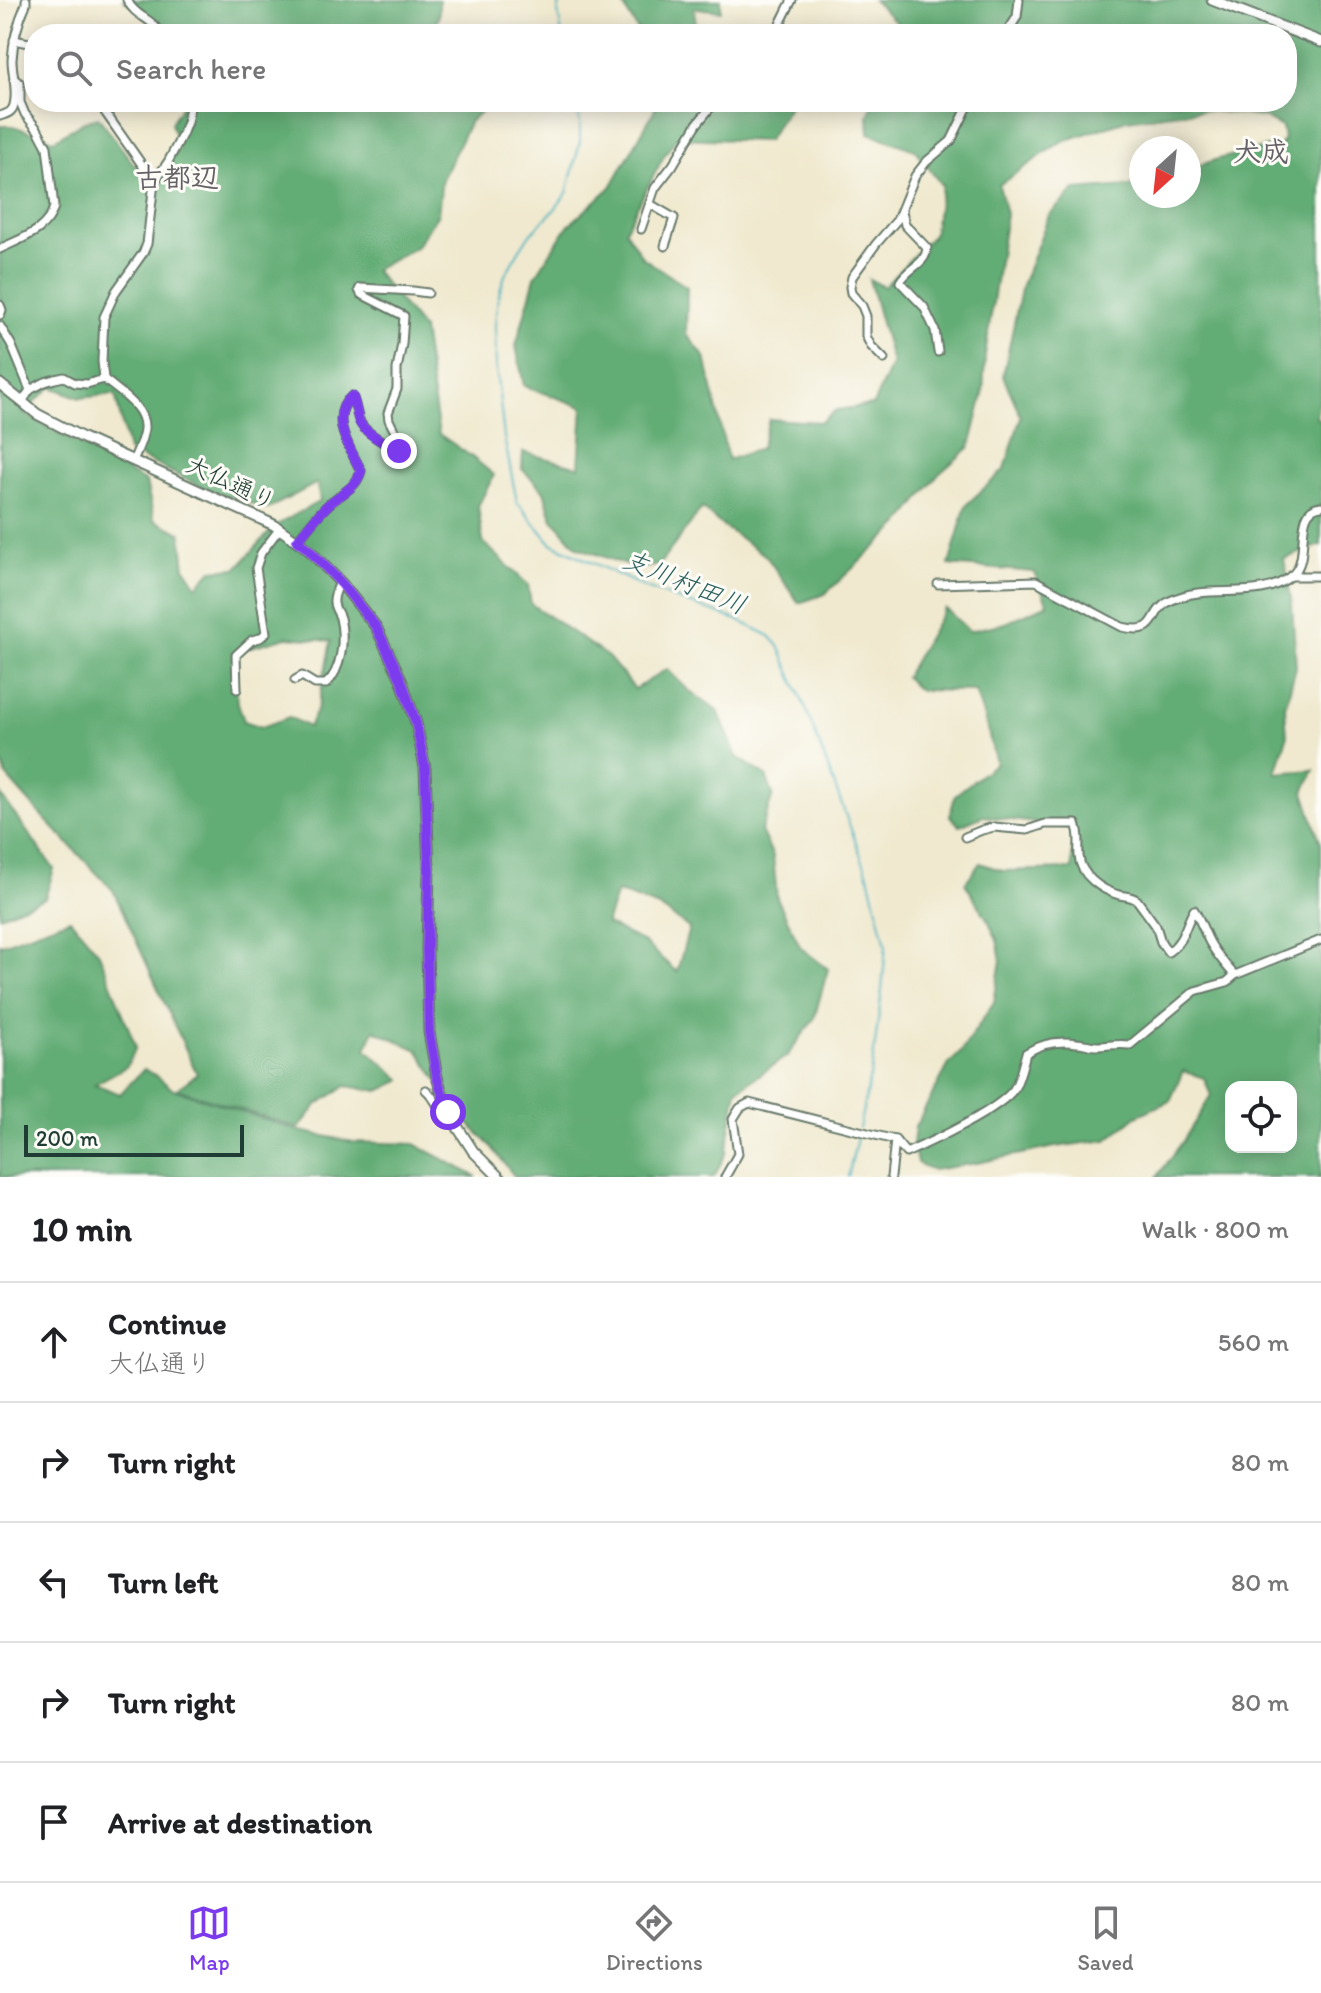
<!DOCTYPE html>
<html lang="en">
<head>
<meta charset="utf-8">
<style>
	:root { --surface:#fff; --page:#f2f2f2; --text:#202124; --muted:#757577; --line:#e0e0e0; --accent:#7c3aed }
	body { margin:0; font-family:Itim,"Klee One",sans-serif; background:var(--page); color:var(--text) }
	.controls { position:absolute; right:24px; bottom:24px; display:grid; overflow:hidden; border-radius:16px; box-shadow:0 4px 20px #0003 }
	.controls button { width:72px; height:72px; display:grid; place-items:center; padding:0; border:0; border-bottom:2px solid var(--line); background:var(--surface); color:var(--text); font:40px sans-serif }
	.compass { position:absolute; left:1129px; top:136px; width:72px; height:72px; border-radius:50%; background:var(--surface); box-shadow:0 4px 20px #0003; rotate:207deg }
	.scale { position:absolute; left:24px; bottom:20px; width:220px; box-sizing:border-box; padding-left:8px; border:4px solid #1f3d34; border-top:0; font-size:22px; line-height:28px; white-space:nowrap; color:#1f3d34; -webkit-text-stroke:6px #fdfcf7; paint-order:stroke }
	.stop { position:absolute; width:24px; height:24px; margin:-18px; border:6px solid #7c3aed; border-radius:50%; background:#fff }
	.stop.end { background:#7c3aed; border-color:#fff; box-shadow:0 2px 8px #0008 }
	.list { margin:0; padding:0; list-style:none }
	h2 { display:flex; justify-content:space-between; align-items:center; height:104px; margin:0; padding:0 32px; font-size:34px }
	h2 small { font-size:26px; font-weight:400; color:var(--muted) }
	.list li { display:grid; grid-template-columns:52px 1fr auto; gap:24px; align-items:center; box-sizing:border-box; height:120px; padding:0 32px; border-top:2px solid var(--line) }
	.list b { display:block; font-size:30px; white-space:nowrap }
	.list p { margin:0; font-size:26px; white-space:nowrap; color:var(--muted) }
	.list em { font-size:26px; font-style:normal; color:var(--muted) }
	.icon { flex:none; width:44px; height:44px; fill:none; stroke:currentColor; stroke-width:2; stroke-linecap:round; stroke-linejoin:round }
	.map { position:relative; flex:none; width:1321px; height:1177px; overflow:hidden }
	.search { position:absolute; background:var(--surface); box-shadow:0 4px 20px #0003; left:24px; right:24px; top:24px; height:88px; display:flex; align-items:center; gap:20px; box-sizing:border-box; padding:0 28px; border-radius:32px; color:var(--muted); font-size:30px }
	.sheet { height:704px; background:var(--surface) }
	nav { display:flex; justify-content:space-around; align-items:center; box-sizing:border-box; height:112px; border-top:2px solid var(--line); background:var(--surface); font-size:22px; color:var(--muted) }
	nav a { display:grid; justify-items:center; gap:4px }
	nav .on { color:var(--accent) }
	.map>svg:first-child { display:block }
	.forest { fill:#62ac74; stroke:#407454; stroke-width:2; fill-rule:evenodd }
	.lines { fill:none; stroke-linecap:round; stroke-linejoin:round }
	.stream { stroke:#41afbe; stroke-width:2 }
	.minor-casing { stroke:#68796a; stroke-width:11 }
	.tertiary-casing { stroke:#68796a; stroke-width:13 }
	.minor { stroke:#fff; stroke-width:7 }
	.tertiary { stroke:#fff; stroke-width:9 }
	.route { stroke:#7c3aed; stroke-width:10 }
	.labels { text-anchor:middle; stroke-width:6; stroke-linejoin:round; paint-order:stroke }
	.street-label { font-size:24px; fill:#1f3d34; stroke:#fdfcf7 }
	.water-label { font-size:26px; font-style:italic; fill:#295f5d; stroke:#fdfcf7 }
	.quarter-label { font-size:28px; font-weight:bold; fill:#656167; stroke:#fdfcf7 }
</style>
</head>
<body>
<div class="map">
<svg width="1321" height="1177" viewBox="0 0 1321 1177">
	<rect width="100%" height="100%" fill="#fdfcf7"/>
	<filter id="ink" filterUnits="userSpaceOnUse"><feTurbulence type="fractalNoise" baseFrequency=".0125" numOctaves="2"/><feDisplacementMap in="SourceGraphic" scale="16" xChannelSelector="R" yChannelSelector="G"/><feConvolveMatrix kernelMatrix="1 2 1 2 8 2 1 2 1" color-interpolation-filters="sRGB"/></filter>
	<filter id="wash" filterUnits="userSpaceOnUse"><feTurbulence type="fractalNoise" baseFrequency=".006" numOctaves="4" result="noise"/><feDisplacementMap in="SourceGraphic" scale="32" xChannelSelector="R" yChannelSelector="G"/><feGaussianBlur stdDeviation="1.8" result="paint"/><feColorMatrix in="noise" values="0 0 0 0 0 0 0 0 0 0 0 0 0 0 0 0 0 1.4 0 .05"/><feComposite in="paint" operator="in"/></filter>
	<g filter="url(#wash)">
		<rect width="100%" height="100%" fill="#f0e9cf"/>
		<g class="forest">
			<polygon points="124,0 439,0 439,16 431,34 172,34"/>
			<polygon points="620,0 721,0 721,11 694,8 697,34 640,34"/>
			<path d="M873,0H1321V392L1316,417L1321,421V545L1284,559L1292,604L1296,667L1285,707L1287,737L1276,773L1314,770L1304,792L1321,844V1177H1157L1183,1141L1211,1096L1204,1078L1183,1071L1170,1101L1136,1116L1107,1140L1055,1147L977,1163L933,1170L917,1163L913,1144L915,1127L949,1064L960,1053L994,1002L1001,960L997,940L989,922L965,883L980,863L1003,871L1072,869V828L983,816L960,826L950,816L955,795L996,763L986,724L975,691L918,690L905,677L945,608L969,631L1005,623L1048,604L1034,572L949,565L966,505L1005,469L1021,416L1003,376L1022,285L1049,215L1075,190L1141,185V196H1189V169L1218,159L1281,144L1284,139L1282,127L1263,117L1204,110L1126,120L1061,142L999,185L1006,214L985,356L983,395L970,447L939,474L900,524L825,594L799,603L766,556L724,527L702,508L659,565L637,569L577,547L552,518L544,491L522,469L523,452L579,467L583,407L524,386L516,346L535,277L567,227L611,187L659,102H792L767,141L676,138L664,156L625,230L642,257L687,287L686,334L705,357L728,460L761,448L769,419L821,422L836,410L873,405L892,363L869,279L884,287L933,235L942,186L915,150L869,133L868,116L873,102H1287V34H896L899,25ZM1231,1087H1291V1147H1231Z"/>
			<path d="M184,102H493L470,121L442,179L438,214L416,247L374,270L423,330L439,434L472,457L494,475L478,506L483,542L528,585L531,604L608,657L635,689L667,669L690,692L718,711L737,757L766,776L773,795L761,831L773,856L777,898L801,948L828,969L814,1019L787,1056L737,1090L726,1154L714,1177H515L489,1144L459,1114L418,1050L374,1030L366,1049L402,1080L379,1091L346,1086L317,1105L299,1128L177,1089L197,1074L113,890L40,814L7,777L0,759V126H13L54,140L81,123L98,117L148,183L179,149L171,123ZM51,387L80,398L115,394L128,451L206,489L268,509L317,483L320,501L275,526L237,568L212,570L197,586L185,568L181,533L154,520L146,482L23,413ZM287,637L331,641L318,707L309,727L289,717L262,727L244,721L238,703L233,652ZM617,892L659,907L689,928L677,972L642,941L606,924Z"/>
			<polygon points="0,794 54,869 45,898 0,916"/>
			<polygon points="70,919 99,953 136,1047 127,1066 95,1084 120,1094 144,1069 157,1076 171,1088 300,1131 353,1142 415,1144 477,1177 0,1177 0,943 2,944"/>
		</g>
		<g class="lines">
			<g class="stream">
				<polyline points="561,0 558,12 562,34"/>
				<polyline points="576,102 580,121 580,142 567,193 555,209 530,234 519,251 505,275 498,297 495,324 496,368 504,437 517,502 551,543 646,588 737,620 770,636 779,646 806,709 870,880 886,945 882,990 872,1067 859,1128"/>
				<polyline points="848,1177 858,1134"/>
			</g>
		</g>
	</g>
	<g filter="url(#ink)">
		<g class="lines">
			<g class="minor-casing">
				<g id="minor">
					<path d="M127,0C136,18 152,17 160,34"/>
					<polyline points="773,34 777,30 792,0"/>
					<polyline points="1006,34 1017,17 1019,0"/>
					<polyline points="14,40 34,44"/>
					<polyline points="98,102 154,182"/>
					<path d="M0,116C6,114 12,113 14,105C18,90 12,74 12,60C13,39 18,22 26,4V0"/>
					<polyline points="650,204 674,218 665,246"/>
					<path d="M902,211L905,225L927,248C926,265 908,267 900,282L924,307L935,330L938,352"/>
					<polyline points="641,229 655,188 673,165 697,124 715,102"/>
					<path d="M0,249C21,238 47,232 54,207L47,147L38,130L25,114L20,102V83L14,79"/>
					<polyline points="0,305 2,310 0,315"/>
					<polyline points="0,326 11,344 30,390"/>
					<polyline points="884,359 871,346 866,336 866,316 862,306 851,293 850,287 852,277 876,244 897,220 915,176 926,162 951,141 970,102"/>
					<polyline points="22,402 30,390 45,382 55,379 64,377 75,383 87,384 104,379"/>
					<path d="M133,461C137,451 143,440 144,429C146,407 119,392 104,379L102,361L104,317L116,291L143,253L147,244L154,182L168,162L182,135L187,122L191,102"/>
					<path d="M297,541C307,529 317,515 328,505C341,493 356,489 361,471C351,449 327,417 352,396C356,404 356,414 360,422C364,432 389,446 399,451L401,450L402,446L389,420L388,413L397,389V369L402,344L404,316L361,294L359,290L360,288L413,291L428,293"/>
					<polyline points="1291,576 1321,576"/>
					<path d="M938,584L1036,581L1122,627C1161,636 1147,612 1170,601C1209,581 1261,604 1293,574C1312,557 1292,509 1321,506"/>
					<path d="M295,680L302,676L315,684H326C342,670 345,639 340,618C338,612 333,607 334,600C334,594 338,587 340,582"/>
					<polyline points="237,689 236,655 252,640 260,638 266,633 256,568 261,553 280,528"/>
					<path d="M965,837L982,830L994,827L1027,830L1045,824H1076C1081,834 1078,845 1079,856C1080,875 1101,890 1119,895C1126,896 1131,896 1137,900L1156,926L1161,942L1168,952C1184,942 1185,925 1194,910C1200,919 1203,929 1208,939C1212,948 1228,969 1235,975"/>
					<path d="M426,1090C436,1098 438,1112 450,1117"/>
					<path d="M725,1177L738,1154L733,1119L740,1108L749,1103L895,1140L906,1153C931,1142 999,1110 1014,1089C1020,1079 1023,1064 1026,1053C1042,1043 1058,1040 1077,1043C1084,1043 1090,1046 1097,1046C1109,1046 1116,1043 1130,1045L1195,991L1227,982L1235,975L1321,940"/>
					<polyline points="891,1177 895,1140"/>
				</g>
			</g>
			<g class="tertiary-casing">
				<g id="tertiary">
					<polyline points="1212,0 1321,42"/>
					<polyline points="0,384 37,414 83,438 274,525 307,548 342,584 376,627 401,679 416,723 425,768 429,870 427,951 429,1032 437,1077 448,1112 473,1151 499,1177"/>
				</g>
			</g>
			<use href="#minor" class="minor"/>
			<use href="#tertiary" class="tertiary"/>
		</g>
	</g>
	<g class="lines" filter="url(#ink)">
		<path class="route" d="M399,451C389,446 364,432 360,423C356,414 356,404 352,396C327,417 351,449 361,471C356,489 341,493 328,505C317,515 307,529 297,541L307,548L342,584L376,627L401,679L416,723L425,768L429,870L427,951L429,1032L437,1077L448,1112"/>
	</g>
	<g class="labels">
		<g class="street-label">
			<text transform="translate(231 483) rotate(25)" y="8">大仏通り</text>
		</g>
		<g class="water-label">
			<text transform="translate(685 582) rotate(22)" y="9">支川村田川</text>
		</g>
		<g class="quarter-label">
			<text x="1261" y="161">犬成</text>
			<text x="177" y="187">古都辺</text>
		</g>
	</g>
</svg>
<div class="controls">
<button><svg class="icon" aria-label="locate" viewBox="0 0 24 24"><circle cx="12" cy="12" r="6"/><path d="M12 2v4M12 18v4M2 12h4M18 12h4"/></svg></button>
</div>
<svg class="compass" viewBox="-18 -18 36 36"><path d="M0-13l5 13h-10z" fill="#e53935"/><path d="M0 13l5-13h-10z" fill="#757577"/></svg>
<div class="scale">200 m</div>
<div class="stop" style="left:448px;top:1112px"></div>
<div class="stop end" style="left:399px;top:451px"></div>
<div class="search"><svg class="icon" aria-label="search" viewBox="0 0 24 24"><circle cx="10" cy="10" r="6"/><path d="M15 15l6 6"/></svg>Search here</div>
</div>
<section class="sheet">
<h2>10 min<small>Walk · 800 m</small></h2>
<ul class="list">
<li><svg class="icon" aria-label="ahead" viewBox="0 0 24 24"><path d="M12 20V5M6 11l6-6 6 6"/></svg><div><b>Continue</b><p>大仏通り</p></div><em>560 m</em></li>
<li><svg class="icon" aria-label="right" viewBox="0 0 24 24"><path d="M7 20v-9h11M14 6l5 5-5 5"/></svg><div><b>Turn right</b></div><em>80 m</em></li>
<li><svg class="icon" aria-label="left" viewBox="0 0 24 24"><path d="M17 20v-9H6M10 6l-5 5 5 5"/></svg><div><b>Turn left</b></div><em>80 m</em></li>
<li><svg class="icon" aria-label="right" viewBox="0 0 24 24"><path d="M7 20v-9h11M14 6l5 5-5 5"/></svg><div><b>Turn right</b></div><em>80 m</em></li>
<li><svg class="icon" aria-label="arrive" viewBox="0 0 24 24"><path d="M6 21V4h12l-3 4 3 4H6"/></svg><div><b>Arrive at destination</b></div></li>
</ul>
</section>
<nav>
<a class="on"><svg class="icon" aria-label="map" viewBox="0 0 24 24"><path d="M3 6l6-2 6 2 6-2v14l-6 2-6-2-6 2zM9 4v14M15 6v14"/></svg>Map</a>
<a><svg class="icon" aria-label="directions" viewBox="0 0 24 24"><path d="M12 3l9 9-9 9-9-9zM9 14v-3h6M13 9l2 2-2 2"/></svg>Directions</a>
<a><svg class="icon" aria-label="saved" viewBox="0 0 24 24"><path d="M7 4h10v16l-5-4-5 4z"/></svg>Saved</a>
</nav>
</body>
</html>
